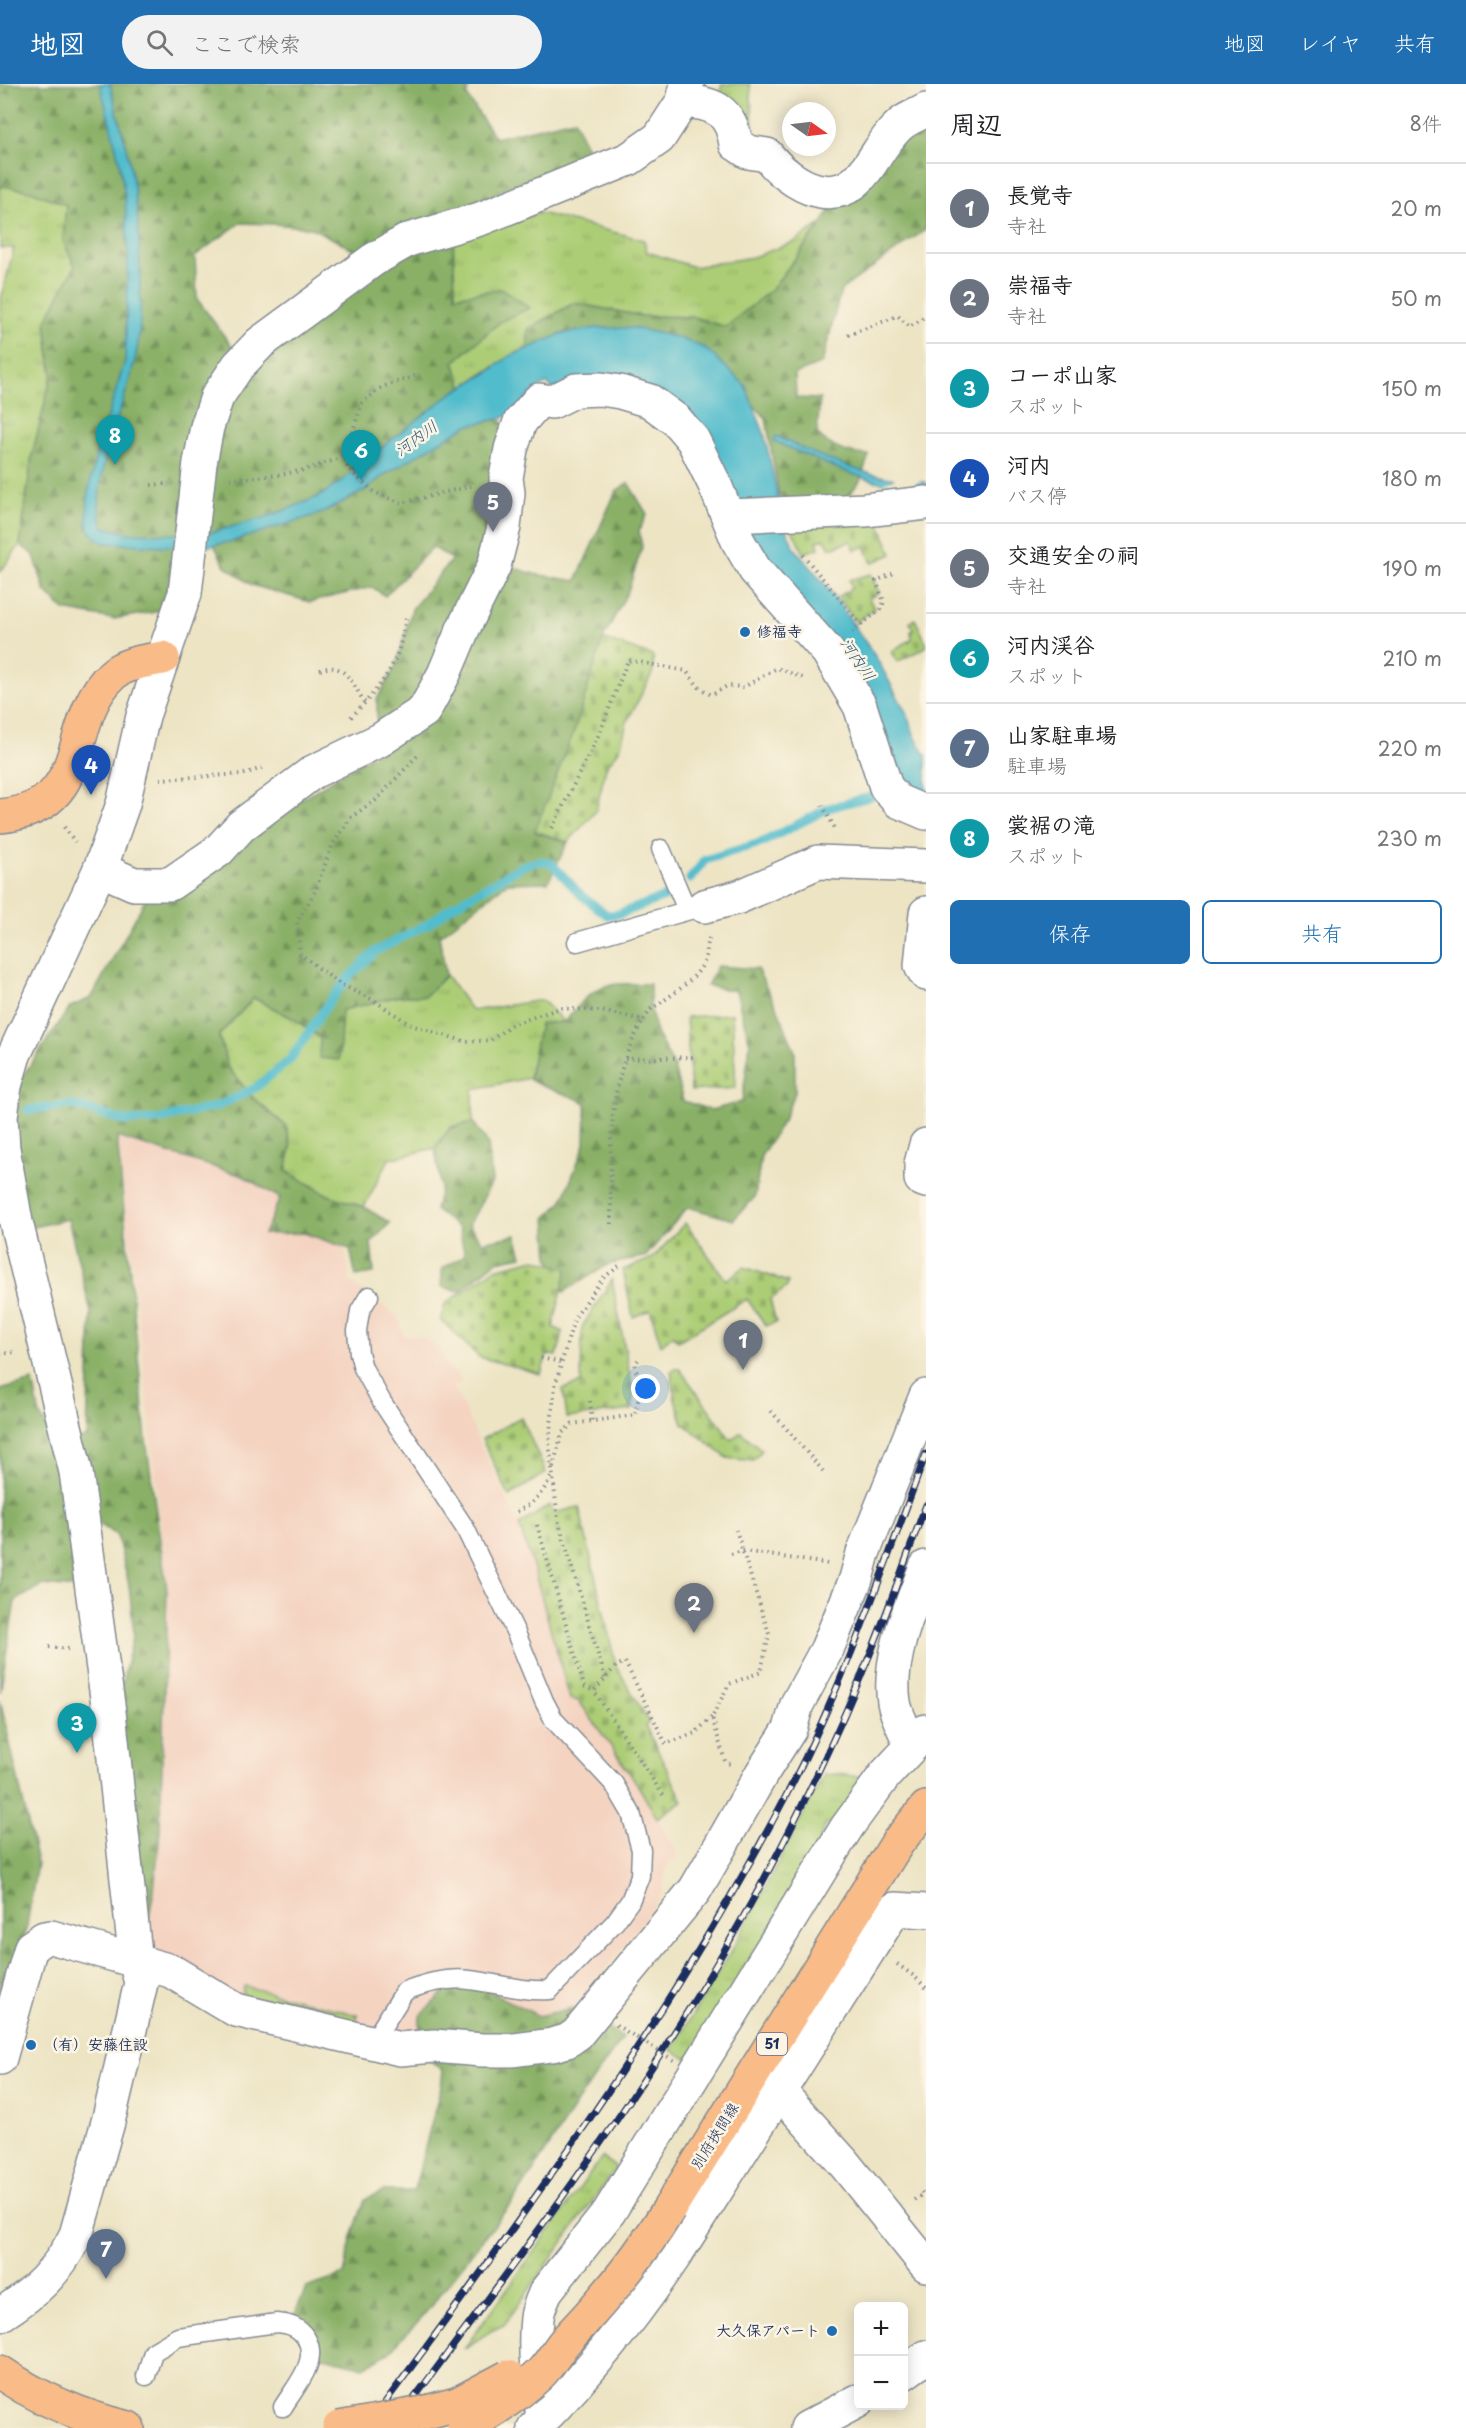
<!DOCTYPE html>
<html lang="ja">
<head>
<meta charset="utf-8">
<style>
	:root { --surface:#fff; --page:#f2f2f2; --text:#202124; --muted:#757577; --line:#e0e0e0; --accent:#1f6fb2 }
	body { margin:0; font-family:"Playpen Sans","Klee One",sans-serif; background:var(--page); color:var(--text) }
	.controls { position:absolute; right:18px; bottom:18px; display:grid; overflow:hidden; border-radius:9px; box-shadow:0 3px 15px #0003 }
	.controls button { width:54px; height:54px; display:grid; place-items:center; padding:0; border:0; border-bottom:2px solid var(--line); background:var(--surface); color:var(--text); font:30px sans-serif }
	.compass { position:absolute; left:782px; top:18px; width:54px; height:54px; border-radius:50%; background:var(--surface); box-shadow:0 3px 15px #0003; rotate:104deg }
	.you { position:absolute; left:646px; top:1305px; width:21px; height:21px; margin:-15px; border:4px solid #fff; border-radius:50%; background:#1a73e8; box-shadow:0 0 0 9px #1a73e833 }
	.badge { display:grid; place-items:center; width:39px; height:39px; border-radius:50%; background:var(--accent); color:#fff; font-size:20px; font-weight:700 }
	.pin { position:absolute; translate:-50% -50px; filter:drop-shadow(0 2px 3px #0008) }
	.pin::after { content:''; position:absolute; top:32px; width:21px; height:18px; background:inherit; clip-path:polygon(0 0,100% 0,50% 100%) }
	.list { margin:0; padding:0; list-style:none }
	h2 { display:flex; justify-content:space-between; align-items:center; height:78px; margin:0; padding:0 24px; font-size:26px }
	h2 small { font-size:20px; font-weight:400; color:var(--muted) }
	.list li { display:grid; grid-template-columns:39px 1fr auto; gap:18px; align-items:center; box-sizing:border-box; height:90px; padding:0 24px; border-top:2px solid var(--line) }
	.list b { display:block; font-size:22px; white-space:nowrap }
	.list p { margin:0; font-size:20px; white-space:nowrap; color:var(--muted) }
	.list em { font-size:20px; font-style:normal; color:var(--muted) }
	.actions { display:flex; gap:12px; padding:18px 24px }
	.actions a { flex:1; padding:14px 0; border:2px solid var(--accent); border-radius:9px; text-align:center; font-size:21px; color:var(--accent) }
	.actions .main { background:var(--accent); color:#fff }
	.icon { flex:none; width:33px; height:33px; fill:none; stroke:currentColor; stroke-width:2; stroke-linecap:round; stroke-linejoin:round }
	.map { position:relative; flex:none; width:926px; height:2344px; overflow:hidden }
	header { display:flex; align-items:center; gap:36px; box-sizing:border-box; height:84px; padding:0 30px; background:var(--accent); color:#fff }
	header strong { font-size:28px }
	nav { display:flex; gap:33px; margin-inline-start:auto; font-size:21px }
	.search { width:420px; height:54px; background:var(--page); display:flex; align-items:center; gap:15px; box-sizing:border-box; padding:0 21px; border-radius:33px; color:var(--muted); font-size:22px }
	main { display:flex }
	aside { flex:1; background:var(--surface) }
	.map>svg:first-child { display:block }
	.built { fill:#f4d3c1 }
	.grass { fill:url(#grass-tufts); stroke:#647e6a; stroke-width:1.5 }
	.forest { fill:url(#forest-firs); stroke:#527062; stroke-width:1.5 }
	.cemetery { fill:url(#cemetery-stones); stroke:#647e6a; stroke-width:1.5 }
	.water { fill:#51bccc; stroke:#367695; stroke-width:1.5 }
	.pier { fill:#ede4c4 }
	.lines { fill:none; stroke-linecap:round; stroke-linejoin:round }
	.stream { stroke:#51bccc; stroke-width:9 }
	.lane-casing { stroke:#848a91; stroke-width:21 }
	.street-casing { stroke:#848a91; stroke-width:36 }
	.primary-casing { stroke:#848a91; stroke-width:36 }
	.path { stroke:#848a91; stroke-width:4; stroke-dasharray:1.5 4.5; stroke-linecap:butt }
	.lane { stroke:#fff; stroke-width:18 }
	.street { stroke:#fff; stroke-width:33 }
	.primary { stroke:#f9bc89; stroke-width:33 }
	.rail-casing { stroke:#1b2f5e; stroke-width:7 }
	.rail { stroke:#fcf5e5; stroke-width:4.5; stroke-dasharray:14; stroke-linecap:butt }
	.street-bridge-casing { stroke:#848a91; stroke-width:36; stroke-linecap:butt }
	.primary-bridge-casing { stroke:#848a91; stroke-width:36; stroke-linecap:butt }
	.path-bridge { stroke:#848a91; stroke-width:4; stroke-dasharray:1.5 4.5; stroke-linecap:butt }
	.street-bridge { stroke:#fff; stroke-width:33 }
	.primary-bridge { stroke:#f9bc89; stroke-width:33 }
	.poi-dot { fill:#1f6fb2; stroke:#fcf5e5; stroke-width:2 }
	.labels { text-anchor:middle; stroke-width:5; stroke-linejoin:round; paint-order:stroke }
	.shield { fill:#fcf5e5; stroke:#5e6a86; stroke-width:1.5 }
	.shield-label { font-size:14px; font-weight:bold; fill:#1b2f5e }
	.poi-label { font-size:15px; font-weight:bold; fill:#1b2f5e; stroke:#fcf5e5; text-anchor:start }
	.street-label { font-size:15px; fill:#1b2f5e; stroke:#fcf5e5 }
	.water-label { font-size:16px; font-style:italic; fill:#2b597f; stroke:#fcf5e5 }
</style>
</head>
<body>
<header>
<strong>地図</strong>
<div class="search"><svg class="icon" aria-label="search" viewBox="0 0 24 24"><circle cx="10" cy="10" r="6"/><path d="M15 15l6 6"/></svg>ここで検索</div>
<nav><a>地図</a><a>レイヤ</a><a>共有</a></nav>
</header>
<main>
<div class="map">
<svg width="926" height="2344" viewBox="0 0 926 2344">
	<defs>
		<pattern id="grass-tufts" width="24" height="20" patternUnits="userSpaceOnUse" patternTransform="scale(1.5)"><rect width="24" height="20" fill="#accd75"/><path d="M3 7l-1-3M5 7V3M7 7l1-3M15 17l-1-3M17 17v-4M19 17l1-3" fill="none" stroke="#93b068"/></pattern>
		<pattern id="forest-firs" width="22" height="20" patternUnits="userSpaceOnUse" patternTransform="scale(1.5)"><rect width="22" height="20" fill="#89b066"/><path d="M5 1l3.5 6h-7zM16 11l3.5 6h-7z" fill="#6f9057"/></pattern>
		<pattern id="cemetery-stones" width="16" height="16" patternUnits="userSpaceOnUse" patternTransform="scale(1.5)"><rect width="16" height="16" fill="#accd75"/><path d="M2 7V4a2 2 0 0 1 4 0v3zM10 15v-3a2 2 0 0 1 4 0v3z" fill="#93b068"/></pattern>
	</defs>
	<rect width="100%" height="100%" fill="#fcf5e5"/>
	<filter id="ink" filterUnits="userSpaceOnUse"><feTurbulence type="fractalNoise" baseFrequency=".0167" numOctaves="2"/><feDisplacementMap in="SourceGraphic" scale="12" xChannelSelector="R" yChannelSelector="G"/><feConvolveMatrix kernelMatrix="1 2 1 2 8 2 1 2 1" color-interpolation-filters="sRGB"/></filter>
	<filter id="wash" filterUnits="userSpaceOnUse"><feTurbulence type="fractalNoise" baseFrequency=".008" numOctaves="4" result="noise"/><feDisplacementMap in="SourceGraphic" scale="24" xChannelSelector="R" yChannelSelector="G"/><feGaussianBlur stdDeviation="1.35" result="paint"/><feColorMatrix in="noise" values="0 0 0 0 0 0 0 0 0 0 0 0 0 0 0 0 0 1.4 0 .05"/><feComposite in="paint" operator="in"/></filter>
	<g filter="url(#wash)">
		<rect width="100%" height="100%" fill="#ede4c4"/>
		<polygon class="built" points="118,1053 243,1092 344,1155 350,1198 398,1233 404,1252 422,1253 435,1261 449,1285 455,1288 462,1298 454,1303 516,1436 533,1482 570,1615 579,1616 607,1655 636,1698 679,1771 667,1782 662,1810 621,1867 591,1902 600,1910 587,1928 404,1955 364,1938 354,1945 241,1916 147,1863 161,1749 168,1506"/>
		<g class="grass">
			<polygon points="722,0 750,0 753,42 741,43 719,14"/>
			<polygon points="3,102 31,107 67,121 63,156 75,182 46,237 52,290 32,372 20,461 0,488 0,265 2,257 0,219 14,164 0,164 0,105"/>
			<path d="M540,129L644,156L647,168L694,183L753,173L794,158L823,138L772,205L726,243L693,233L642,232L574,219L529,245L528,264C504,274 485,290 462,303L454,278L500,238L502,205L455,212L453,152Z"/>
			<polygon points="446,891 472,927 542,916 564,938 540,940 529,994 473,1005 473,1038 451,1043 435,1064 389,1075 364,1123 328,1111 286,1087 291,1063 286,1042 253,1014 227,982 219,951 254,914 294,935 320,954 342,926 399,912 425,912"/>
			<polygon points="837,1690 868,1694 837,1737 826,1740 811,1779 689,1976 671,1966 735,1861 824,1691"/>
			<polygon points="244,1902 358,1931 354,1945 241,1916"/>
			<polygon points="602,2073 616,2084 504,2241 491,2247 464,2265"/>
		</g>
		<g class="forest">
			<polygon points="0,0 469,0 467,12 495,54 574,35 589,69 498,108 474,124 411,142 356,167 312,144 275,140 240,139 195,172 197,215 236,268 171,519 155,528 113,535 64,526 45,507 34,471 20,461 32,372 52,290 46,237 75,182 63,157 66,121 31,107 3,102 0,105"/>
			<path d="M926,33V145L841,206L822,279L795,290L796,314L820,315L817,349C831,365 848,370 869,371L860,397L842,420L787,418L779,412L766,334L736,303L528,268V245L574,219L642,232L693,233L726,243L772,205L823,138L836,114Z"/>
			<polygon points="453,152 455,212 502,205 530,224 500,238 454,278 465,311 478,330 503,338 499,433 421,619 377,651 377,615 396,582 412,525 452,475 433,463 385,512 372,503 310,518 252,501 225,482 207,447 221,334 269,267 387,179"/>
			<polygon points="628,399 647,430 639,447 642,463 628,507 603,555 575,645 535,748 568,758 548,798 507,799 439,852 446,891 425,912 399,912 342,926 339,976 319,974 320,953 294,935 254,914 219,951 227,982 253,1014 286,1042 291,1063 286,1087 328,1111 364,1123 390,1139 371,1159 374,1189 356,1192 350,1165 304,1149 264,1150 280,1114 243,1092 117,1053 146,1356 167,1506 160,1749 154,1806 145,1852 116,1623 134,1550 129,1501 117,1451 93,1436 78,1355 87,1353 91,1228 68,1135 24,1145 11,1009 70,923 91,914 148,811 388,661 499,479 534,490 576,497 616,407"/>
			<path d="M717,882L757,885L779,928L795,968V1008L783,1037L761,1072L755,1113L733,1136L688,1123L646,1172L607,1181L564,1208L549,1173L546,1133L562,1118L585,1060L586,1019C567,1009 546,1006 529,995L540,940L564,938C598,899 598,899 650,900V921L656,949L673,980L683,1017L711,1026L742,1018L750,960L736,907L707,902Z"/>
			<polygon points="473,1038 488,1059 492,1098 469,1141 482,1158 516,1151 522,1172 497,1177 460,1207 442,1203 442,1185 465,1171 459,1144 435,1126 441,1104 435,1064 451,1043"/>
			<polygon points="33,1297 40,1332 60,1364 85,1505 42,1501 15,1517 0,1609 0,1306"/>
			<polygon points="0,1616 37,1779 27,1841 0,1941"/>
			<path d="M626,1900L607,1943L623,1954L582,2011L519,2109L423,2232L387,2270L364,2283L319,2272C315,2253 312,2243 293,2234L306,2204L344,2191L352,2152L365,2115L384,2107H414L441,2002L443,1986L423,1971L516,1974Z"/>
			<polygon points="454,1902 485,1905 539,1932 572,1924 587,1928 564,1951 419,1955 420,1932 444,1908"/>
		</g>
		<g class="cemetery">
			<polygon points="877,433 892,470 872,479 865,462 855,466 851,457 830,464 825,455 817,457 819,464 804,469 790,442"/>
			<polygon points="871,490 879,509 869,514 874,525 856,538 838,513 852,504 849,496"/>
			<polygon points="915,535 926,558 926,563 897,578 892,567 912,555 911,547 914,546 910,539"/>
			<polygon points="603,555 653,572 653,588 627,638 620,665 606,683 596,727 568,758 535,747 575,645"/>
			<polygon points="732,930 736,1004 691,1007 686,933"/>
			<polygon points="685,1139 726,1196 744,1183 788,1198 787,1203 770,1216 776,1238 766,1242 747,1215 678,1257 673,1251 661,1261 650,1226 633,1233 623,1186 653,1174"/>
			<polygon points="535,1175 567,1185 553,1243 563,1248 557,1272 547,1270 541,1290 479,1273 441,1236 445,1220 495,1185"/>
			<polygon points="612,1196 633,1308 632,1326 567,1334 563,1305 581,1299 582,1243"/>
			<polygon points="679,1284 731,1356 741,1348 762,1366 752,1377 727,1374 683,1339 675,1315 671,1287"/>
			<polygon points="521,1333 546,1389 509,1412 482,1355"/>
			<polygon points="550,1421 554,1429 579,1423 616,1582 649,1638 645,1641 683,1717 657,1734 636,1698 579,1617 570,1615 533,1482 519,1441"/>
		</g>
		<g class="water">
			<path d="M100,0H110C119,37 131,74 135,111C139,140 140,169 140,198C141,222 141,247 136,271C129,312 84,407 104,443L128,449L202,451L267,433L318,413L338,400L386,360L452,309L487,289L508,273L561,250L596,244H634L676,253L705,264L745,301L764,349L783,438L794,463L831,508L877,575L907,630L915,653L926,671V720L905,711L760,477L687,336L551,304L547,299L535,306L517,324L503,334L466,342L384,391L364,407L322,429L233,457L201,464L105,459L95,454L90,447L87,439L88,409L96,371L125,277L128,174L125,113L119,76Z"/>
			<path d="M776,352C821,374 875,397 926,398V405C874,404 821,378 774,357Z"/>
		</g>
		<polygon class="pier" points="900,392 920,395 921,397 902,406 883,402 882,400"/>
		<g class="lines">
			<g class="stream">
				<polyline points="690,795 705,776 763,758 829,724 880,710"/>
				<polyline points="28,1026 72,1021 124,1037 157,1036 218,1022 255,1004 290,976 330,917 350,892 376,867 428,840 453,822 524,781 539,777 551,779 581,811 607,831 619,830 667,812"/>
			</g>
		</g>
	</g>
	<g filter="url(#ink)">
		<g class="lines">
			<g class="lane-casing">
				<g id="lane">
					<polyline points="661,765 687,826"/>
					<polyline points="577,858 704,822"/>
					<path d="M369,1212L360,1227L357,1247L359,1269L363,1284L382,1318L465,1444L516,1549L544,1617L554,1636L614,1700L631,1729L641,1766L640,1792L630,1817L615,1838L550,1906C523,1908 497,1899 470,1896C448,1893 426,1899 405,1907L372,1959"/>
					<path d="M146,2292L153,2268L178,2253L277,2239C289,2240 299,2243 306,2254C320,2277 295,2303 283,2323"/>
				</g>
			</g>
			<g class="street-casing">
				<g id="street">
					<path d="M683,17C715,19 731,27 736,60L748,68L767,71C779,86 797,101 816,106C864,118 872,64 901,40C908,34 918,31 926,26"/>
					<polyline points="200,379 207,343 217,313 238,282 260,259 373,176 408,156 480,135 629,75 659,54 683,17 687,0"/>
					<polyline points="729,432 865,426 926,419"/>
					<polyline points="100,785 134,800 170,800 218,767 241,742 313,688 380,656 424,627 444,590 463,545 494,482 504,443 508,409 506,394 511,365 520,338 539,316 552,318 576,306 601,305 620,308 650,317 676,336 693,356 715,401 738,457 755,486 828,568 860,622 886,703 898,717 926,729"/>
					<polyline points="704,822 739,813 818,778 926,782"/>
					<polyline points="926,829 921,882 926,890"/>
					<polyline points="926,1061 921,1080 921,1095 926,1097"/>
					<path d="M911,1661C906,1648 896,1632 894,1618C887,1574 911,1522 926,1483"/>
					<polyline points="0,1974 31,1863 44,1854 51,1853 171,1887 236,1926 400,1965 434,1962 482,1966 513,1966 552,1961 567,1957 577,1950 695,1806 709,1782 762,1689 790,1645 797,1620 827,1565 856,1495 863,1469 926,1312"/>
					<polyline points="778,2011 789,2018 843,2078 926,2181"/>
					<path d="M0,2231C36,2208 57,2189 76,2151L108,2038L141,1899L136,1879L109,1628L76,1388L16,1138L3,1064L1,1033L5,1002L14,971L100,785L123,720L143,632L185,509"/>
					<polyline points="904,2289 926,2273"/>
					<path d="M544,2334C537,2308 534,2260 537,2234C538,2224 542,2216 546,2207L609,2128L847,1743L885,1691L926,1647"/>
					<path d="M534,2344C587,2292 633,2234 674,2173L895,1825L926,1827"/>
					<polyline points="807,2344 858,2317"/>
				</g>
			</g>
			<g class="primary-casing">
				<g id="primary">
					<path d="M0,732C94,724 62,638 112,591C125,579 147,577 163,574"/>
					<polyline points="669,2125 875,1795 898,1758 926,1724"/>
					<path d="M0,2288C38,2314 83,2333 128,2344"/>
				</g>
			</g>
			<g class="path">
				<polyline points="848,251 898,232 910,243 926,232"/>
				<polyline points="415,292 382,303 362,319 345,371 348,385 374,408 402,419 474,401"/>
				<path d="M230,395C273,392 306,390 345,371"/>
				<polyline points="151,401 165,400"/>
				<polyline points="803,471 861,541"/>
				<polyline points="852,548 881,525 884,518 876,497 894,489"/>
				<path d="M320,586C345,576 353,601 365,619"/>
				<path d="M351,633C370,614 389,593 398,568C402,556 404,543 407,530"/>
				<polyline points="417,672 376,716 351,733 333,760 314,809 297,838 300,870 340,900 375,917 411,941 467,958 491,956 511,941 560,924 601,927 644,936"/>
				<polyline points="160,695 244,690 262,684"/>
				<polyline points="822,721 836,746"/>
				<polyline points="64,743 75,758"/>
				<polyline points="552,744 600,648 628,576 686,587 699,603 711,611 727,602 744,603 777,584 803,594"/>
				<polyline points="625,975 696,973"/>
				<path d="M611,1140C611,1066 604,992 649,928C652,923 658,921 663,917C676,908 695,895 703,880C708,872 706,863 709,854"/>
				<polyline points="0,1270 14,1268"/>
				<polyline points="541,1274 561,1278"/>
				<polyline points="590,1317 592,1337"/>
				<polyline points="771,1327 823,1387"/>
				<polyline points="553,1383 562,1349 572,1340 635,1331 640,1308 635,1280 638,1276"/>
				<path d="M517,1428C535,1418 543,1409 552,1391"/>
				<polyline points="537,1441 584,1602 594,1607"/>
				<polyline points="731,1470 743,1467 828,1480"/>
				<polyline points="49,1563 69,1565"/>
				<polyline points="605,1594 558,1436 549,1359 555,1302 574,1235 603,1194 619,1182"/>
				<polyline points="730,1680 725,1677 712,1633 729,1600 761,1588 769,1550 736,1446"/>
				<polyline points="663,1711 594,1607 616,1582 625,1578 666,1660 695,1649 712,1633"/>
				<polyline points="897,1880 914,1892 926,1904"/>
				<polyline points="914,2116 923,2110 921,2107"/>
			</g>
			<use href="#lane" class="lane"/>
			<use href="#street" class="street"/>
			<use href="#primary" class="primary"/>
			<g class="rail-casing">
				<g id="rail">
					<path d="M366,2344C519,2139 671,1933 789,1706C845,1598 884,1483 926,1370"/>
					<path d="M392,2344C509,2186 631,2029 729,1858C784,1763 832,1664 873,1563C892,1516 908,1468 926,1421"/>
				</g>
			</g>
			<use href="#rail" class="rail"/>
			<g class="street-bridge-casing">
				<polyline id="street-bridge" points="185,509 200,379"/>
			</g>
			<g class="primary-bridge-casing">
				<g id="primary-bridge">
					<polyline points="339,2344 423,2329 457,2320 508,2293"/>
					<path d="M464,2344C490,2329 517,2312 539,2291C550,2281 557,2266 567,2255C607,2213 639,2174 669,2125"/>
				</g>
			</g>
			<polyline class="path-bridge" points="616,1941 675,1977"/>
			<use href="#street-bridge" class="street-bridge"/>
			<use href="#primary-bridge" class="primary-bridge"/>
		</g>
	</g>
	<g class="poi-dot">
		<circle cx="745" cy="548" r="6"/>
		<circle cx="31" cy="1961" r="6"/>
		<circle cx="832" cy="2247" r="6"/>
	</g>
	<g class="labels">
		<rect class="shield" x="757" y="1949" width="30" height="22" rx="4.5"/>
		<g class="shield-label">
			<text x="772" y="1965">51</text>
		</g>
		<g class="poi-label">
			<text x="757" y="553">修福寺</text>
			<text x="43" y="1966">（有）安藤住設</text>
			<text x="820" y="2252" text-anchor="end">大久保アパート</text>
		</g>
		<g class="street-label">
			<text transform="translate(715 2052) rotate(-58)" y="5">別府挾間線</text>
		</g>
		<g class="water-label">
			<text transform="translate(416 354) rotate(-36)" y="6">河内川</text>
			<text transform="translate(858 575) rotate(56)" y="6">河内川</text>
		</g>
	</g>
</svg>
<div class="controls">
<button>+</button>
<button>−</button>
</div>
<svg class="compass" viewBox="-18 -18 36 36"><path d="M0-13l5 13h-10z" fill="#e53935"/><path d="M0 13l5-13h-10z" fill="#757577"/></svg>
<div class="you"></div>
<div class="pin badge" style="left:743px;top:1286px;background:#6b7280">1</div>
<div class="pin badge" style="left:694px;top:1549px;background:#6b7280">2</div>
<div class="pin badge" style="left:77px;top:1669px;background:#0f9aa8">3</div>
<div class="pin badge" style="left:91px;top:711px;background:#1a4fb4">4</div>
<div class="pin badge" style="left:493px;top:448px;background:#6b7280">5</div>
<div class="pin badge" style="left:361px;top:396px;background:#0f9aa8">6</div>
<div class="pin badge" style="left:106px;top:2195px;background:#5c6f8a">7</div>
<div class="pin badge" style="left:115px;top:381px;background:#0f9aa8">8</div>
</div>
<aside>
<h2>周辺<small>8件</small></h2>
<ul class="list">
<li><span class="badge" style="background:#6b7280">1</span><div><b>長覚寺</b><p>寺社</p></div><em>20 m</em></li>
<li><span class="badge" style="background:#6b7280">2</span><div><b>崇福寺</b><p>寺社</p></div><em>50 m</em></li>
<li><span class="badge" style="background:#0f9aa8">3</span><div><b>コーポ山家</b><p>スポット</p></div><em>150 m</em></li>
<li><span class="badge" style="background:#1a4fb4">4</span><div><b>河内</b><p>バス停</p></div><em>180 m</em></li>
<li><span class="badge" style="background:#6b7280">5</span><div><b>交通安全の祠</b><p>寺社</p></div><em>190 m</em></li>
<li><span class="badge" style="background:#0f9aa8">6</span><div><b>河内渓谷</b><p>スポット</p></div><em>210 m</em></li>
<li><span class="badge" style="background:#5c6f8a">7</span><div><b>山家駐車場</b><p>駐車場</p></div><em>220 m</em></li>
<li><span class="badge" style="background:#0f9aa8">8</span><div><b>裳裾の滝</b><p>スポット</p></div><em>230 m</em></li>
</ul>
<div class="actions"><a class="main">保存</a><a>共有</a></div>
</aside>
</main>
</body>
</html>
